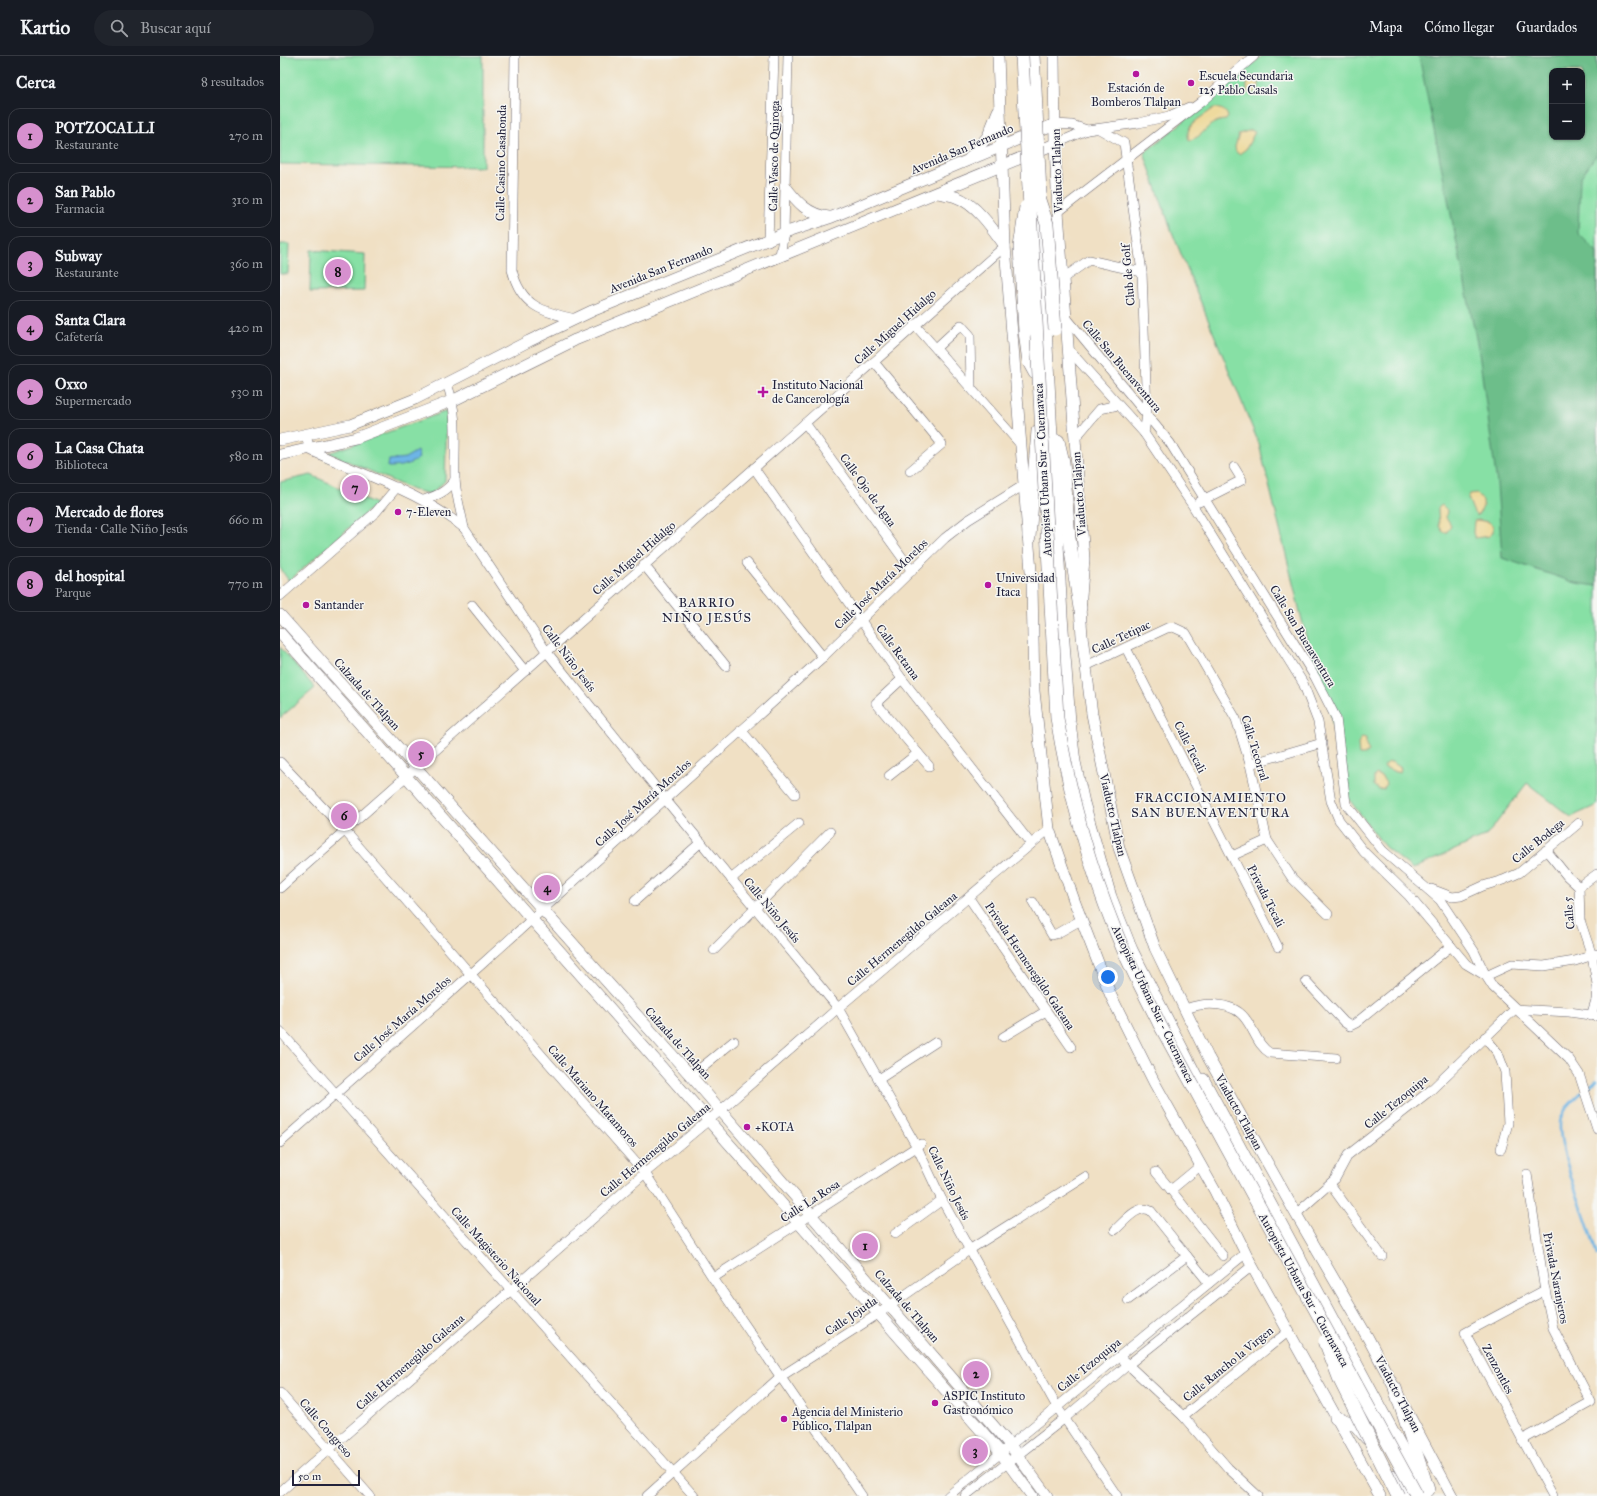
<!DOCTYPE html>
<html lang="es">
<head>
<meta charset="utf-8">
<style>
	:root { --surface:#171b24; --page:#20242c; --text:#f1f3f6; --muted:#9ea1a6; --line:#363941; --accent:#d690ce }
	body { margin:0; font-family:"IM FELL Great Primer",serif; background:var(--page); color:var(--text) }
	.controls { position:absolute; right:12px; top:12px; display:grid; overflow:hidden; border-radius:8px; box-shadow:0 1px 3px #0004 }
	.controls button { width:36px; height:36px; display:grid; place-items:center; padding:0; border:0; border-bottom:1px solid var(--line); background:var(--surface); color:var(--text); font:20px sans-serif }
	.scale { position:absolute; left:12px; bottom:10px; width:68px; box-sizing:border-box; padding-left:4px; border:2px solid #22223b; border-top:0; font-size:11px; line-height:14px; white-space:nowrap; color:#22223b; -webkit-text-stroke:3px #f6f6f2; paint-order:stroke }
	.you { position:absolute; left:828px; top:921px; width:14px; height:14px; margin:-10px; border:3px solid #fff; border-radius:50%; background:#1a73e8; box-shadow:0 0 0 6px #1a73e833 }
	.badge { display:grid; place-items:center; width:26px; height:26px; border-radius:50%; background:var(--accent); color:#111; font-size:13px; font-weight:700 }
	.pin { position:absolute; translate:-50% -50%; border:2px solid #fff; box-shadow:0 1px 4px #0006 }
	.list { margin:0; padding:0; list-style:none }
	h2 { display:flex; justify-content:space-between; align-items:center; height:52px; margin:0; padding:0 16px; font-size:17px }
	h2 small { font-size:13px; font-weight:400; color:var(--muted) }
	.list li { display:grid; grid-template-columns:26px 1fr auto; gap:12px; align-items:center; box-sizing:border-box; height:56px; margin:0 8px 8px; padding:0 8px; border:1px solid var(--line); border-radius:12px }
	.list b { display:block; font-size:15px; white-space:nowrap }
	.list p { margin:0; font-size:13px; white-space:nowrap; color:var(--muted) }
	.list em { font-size:13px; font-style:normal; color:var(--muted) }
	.icon { flex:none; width:22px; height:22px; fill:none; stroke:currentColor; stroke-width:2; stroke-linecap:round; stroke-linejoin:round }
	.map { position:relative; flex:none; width:1317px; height:1440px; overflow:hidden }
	header { display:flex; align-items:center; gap:24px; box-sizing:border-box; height:56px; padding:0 20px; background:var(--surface); border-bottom:1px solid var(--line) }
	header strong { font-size:19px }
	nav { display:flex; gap:22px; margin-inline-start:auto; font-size:14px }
	.search { width:280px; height:36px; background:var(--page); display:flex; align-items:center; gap:10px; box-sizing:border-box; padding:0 14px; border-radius:22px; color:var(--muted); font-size:15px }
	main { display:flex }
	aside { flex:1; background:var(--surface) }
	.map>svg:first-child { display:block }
	.green { fill:#87e0a5; stroke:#548170; fill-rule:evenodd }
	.forest { fill:#6dbe8a; stroke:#487062; fill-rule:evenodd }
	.sand { fill:#eeda9e; stroke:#887e6c }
	.water { fill:#6db5e5; stroke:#486c90 }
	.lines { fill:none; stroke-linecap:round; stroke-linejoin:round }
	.stream { stroke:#6db5e5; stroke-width:2.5 }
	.minor-casing { stroke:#6a646b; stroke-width:10 }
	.major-casing { stroke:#6a646b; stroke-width:12 }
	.highway-casing { stroke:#6a646b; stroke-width:14 }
	.minor { stroke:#fff; stroke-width:9 }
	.major { stroke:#fff; stroke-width:11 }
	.highway { stroke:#fff; stroke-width:13 }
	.highway-bridge-casing { stroke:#6a646b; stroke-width:14; stroke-linecap:butt }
	.highway-bridge { stroke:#fff; stroke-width:13 }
	.poi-dot { fill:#b5179e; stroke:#f6f6f2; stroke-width:1.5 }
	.labels { text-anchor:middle; stroke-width:3; stroke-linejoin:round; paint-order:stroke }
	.poi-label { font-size:12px; fill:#22223b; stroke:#f6f6f2; text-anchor:start }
	.street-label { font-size:12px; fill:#22223b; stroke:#f6f6f2 }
	.neighbourhood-label { font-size:13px; letter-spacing:1px; fill:#22223b; stroke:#f6f6f2 }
</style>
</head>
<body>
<header>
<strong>Kartio</strong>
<div class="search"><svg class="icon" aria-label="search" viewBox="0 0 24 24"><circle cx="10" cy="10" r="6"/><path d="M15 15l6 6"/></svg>Buscar aquí</div>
<nav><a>Mapa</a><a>Cómo llegar</a><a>Guardados</a></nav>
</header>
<main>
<aside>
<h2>Cerca<small>8 resultados</small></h2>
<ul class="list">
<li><span class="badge">1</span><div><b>POTZOCALLI</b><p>Restaurante</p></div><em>270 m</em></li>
<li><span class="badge">2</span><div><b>San Pablo</b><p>Farmacia</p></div><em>310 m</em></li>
<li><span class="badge">3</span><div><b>Subway</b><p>Restaurante</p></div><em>360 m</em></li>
<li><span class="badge">4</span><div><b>Santa Clara</b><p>Cafetería</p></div><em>420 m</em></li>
<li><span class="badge">5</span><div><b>Oxxo</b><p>Supermercado</p></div><em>530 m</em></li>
<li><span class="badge">6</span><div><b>La Casa Chata</b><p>Biblioteca</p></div><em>580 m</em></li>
<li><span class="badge">7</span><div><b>Mercado de flores</b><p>Tienda · Calle Niño Jesús</p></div><em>660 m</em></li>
<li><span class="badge">8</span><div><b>del hospital</b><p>Parque</p></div><em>770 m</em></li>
</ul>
</aside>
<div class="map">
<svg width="1317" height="1440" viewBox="0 0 1317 1440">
	<rect width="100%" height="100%" fill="#f6f6f2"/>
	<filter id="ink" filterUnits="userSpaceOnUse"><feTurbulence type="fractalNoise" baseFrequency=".025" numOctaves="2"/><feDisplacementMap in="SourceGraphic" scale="8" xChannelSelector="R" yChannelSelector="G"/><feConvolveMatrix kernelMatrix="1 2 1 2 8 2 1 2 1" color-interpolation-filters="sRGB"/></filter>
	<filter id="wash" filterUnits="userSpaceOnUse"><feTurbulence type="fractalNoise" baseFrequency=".012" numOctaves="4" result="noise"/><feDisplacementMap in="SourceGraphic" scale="16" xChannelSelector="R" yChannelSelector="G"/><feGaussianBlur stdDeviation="0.9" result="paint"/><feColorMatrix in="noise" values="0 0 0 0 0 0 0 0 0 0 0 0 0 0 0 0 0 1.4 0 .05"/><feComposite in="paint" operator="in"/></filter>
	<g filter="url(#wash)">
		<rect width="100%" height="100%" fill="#f0e0c4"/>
		<g class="green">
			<polygon points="0,0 203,0 203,111 0,108"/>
			<path d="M982,0H1317V749L1291,761L1247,727L1207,779L1133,813L1105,791L1065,738L1047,638L1030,597L979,388L892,176L864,97L933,42ZM1272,15H1302V81H1272Z"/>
			<polygon points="0,188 9,188 8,218 0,218"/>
			<polygon points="31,194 85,198 84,235 30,236"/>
			<polygon points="167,355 165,425 151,438 133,434 49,397"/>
			<polygon points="31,419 96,448 9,525 0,512 0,426"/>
			<polygon points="0,591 35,632 0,662"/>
		</g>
		<path class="forest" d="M1139,0H1317V98L1300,122L1298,177L1317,196V530L1296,527L1222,502L1217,428L1199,297ZM1272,15H1302V81H1272Z"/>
		<g class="sand">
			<path d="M971,20L975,21L979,26C980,33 977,35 971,39L967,36V23Z"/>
			<path d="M934,52C941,52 946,54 948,61L946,64C925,65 926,81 909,84C903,68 924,61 934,52Z"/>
			<polygon points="971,74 975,76 966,93 959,98 956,96 955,91 959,78"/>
			<path d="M1196,437C1206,445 1205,450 1197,460L1194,457L1188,442L1190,438Z"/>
			<polygon points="1162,449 1167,454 1166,461 1171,469 1167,476 1163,476 1159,470 1158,452"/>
			<polygon points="1198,464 1209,466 1213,470 1213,476 1210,480 1195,482 1193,477 1194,465"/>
			<polygon points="1082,681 1086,682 1086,690 1089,695 1084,699 1079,699 1078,687"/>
			<polygon points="1112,706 1121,712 1120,716 1116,716 1104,711 1106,707"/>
			<polygon points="1096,718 1102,721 1106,727 1104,733 1099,734 1094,730 1094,721"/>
		</g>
		<path class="water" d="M137,395L139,402C130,409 120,411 108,411L109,404L125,402Z"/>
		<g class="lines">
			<g class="stream">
				<polyline points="1306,1033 1317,1024"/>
				<path d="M1302,1036C1294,1044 1285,1051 1281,1062C1273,1086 1311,1171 1317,1200"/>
			</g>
		</g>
	</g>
	<g filter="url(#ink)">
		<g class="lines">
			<g class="minor-casing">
				<g id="minor">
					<path d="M235,0L232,214C241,250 262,256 296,263"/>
					<polyline points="775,68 792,69 807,74"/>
					<polyline points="819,73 844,87 846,102 862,216 867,359 864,377"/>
					<polyline points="775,88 807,74 859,67 889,60 909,51"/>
					<polyline points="778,156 921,46 974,0"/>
					<polyline points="488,185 494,0"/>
					<polyline points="500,199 504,177 508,0"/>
					<polyline points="782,223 809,204 862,216"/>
					<polyline points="785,260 890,387 1035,621 1056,662 1066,748 1103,795 1160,844 1194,895 1206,920 1213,931 1289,1003 1299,1018 1317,1073"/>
					<polyline points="635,269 741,389"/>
					<polyline points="656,292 681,269 690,279 691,332"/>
					<polyline points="789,294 864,377 913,450 1023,627 1038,666 1051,745 1059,764 1084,796 1129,840 1186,908 1206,920"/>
					<polyline points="594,306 662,388 630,415"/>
					<path d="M167,328C179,359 174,391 175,423C176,440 181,456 184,472"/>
					<polyline points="525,367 632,515"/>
					<path d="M26,379L30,394C82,419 139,435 184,472L266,595L385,743L558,952L637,1091L662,1144L777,1351L837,1440"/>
					<polyline points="796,381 820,353 838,349"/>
					<polyline points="474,412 622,623 751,788"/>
					<path d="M144,444C158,439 166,436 175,424"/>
					<polyline points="919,446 962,424 954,411"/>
					<polyline points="467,507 543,601"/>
					<polyline points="364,509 446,610"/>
					<polyline points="0,540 96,456 117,431"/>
					<polyline points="192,549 245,615"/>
					<polyline points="846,592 998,891"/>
					<polyline points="806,610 887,572 893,571 906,577 956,663 970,708 987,784 1012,822 1048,858"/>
					<polyline points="461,674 515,738"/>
					<polyline points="638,697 649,710"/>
					<polyline points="0,706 65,775 365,1117 433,1222 582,1440"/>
					<polyline points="970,708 1042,687"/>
					<polyline points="609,720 638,697 596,647 622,623"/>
					<polyline points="1266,794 1287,820 1299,831 1300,864 1312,900 1317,928"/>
					<polyline points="952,800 987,784"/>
					<polyline points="451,823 519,767"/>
					<polyline points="1299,831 1317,818"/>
					<polyline points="0,832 725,190"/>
					<polyline points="1151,833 1172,841 1181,840 1203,830 1223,824 1239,817 1299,767"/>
					<polyline points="689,842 791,991"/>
					<polyline points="355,845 421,786"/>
					<polyline points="753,846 772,879 776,878 801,864"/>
					<polyline points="434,894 550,776"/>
					<polyline points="1206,920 1232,908 1264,910 1295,905 1316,898"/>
					<polyline points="1026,925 1064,966 1070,970 1076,967 1171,890"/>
					<path d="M906,953C924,946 955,945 967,965C975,976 978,990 990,997L1056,1002"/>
					<polyline points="1311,960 1316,944 1317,931"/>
					<polyline points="0,975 414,1440"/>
					<polyline points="723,981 766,955"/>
					<polyline points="1205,981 1218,997 1225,1016 1228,1067 1221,1093"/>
					<polyline points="411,1020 454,985"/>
					<polyline points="599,1023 656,986"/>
					<polyline points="0,1087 191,918 543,601 665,482 688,464 744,429"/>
					<polyline points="920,1110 891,1134 943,1200"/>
					<polyline points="876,1116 891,1134"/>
					<polyline points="1050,1128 1102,1200"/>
					<polyline points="1016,1158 1055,1123 1068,1099 1151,1034 1235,953 1289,956 1317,960"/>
					<path d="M835,1174C845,1165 858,1147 871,1155L907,1200L848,1244"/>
					<polyline points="615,1178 662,1144"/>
					<polyline points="907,1200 929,1227"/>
					<polyline points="433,1222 641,1088"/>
					<polyline points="1265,1234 1185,1277 1273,1440"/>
					<polyline points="844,1305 903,1360 948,1412 978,1440"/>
					<polyline points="0,1337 90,1440"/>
					<polyline points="903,1360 1009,1275"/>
					<polyline points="1242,1384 1311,1346 1273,1272 1264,1229 1247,1118"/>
					<polyline points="0,1436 365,1117 441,1054 558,952 769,773"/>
					<polyline points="367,1440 500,1321 598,1258 689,1194 805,1121"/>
					<polyline points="668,1440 966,1197"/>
					<polyline points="685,1440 785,1362 849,1308 972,1210"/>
				</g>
			</g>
			<g class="major-casing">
				<g id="major">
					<polyline points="718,0 725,190 752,528 754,635 769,773 795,847 831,940 874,1026 935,1135 972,1210 1100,1440"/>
					<polyline points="774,0 775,88 778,156 804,503 800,552 802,580 812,658 839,792 875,892 928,1001 1016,1158 1088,1282 1172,1440"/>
					<polyline points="689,103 708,80 718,55"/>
					<path d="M505,130C517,146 528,159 549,161"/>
					<path d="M657,137C663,138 670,139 676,141C696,148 713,173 725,190"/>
					<polyline points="0,384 70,369 135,343 249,285 312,255 504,177 552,161 775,68"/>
					<polyline points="0,399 76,382 174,344 295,284 775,88"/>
					<polyline points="0,559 411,1020 730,1389 767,1440"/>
					<polyline points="0,577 720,1396 752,1440"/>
				</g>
			</g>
			<g class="highway-casing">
				<g id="highway">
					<polyline points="753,0 755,33"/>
					<polyline points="758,146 781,560 789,666 794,706 803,747 830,841 851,894 923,1035"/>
					<polyline points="745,276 749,306 755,317"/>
					<polyline points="778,385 783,406 789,482 800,552"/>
					<polyline points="749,481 758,375"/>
					<polyline points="923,1024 1127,1403"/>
					<polyline points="1115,1332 1148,1434"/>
					<polyline points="1056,1362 1076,1369 1087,1382"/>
					<polyline points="1120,1396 1145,1440"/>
					<polyline points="1113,1420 1126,1440"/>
				</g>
			</g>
			<use href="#minor" class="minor"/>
			<use href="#major" class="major"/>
			<use href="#highway" class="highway"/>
			<g class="highway-bridge-casing">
				<g id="highway-bridge">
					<path d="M742,0L777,662C790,742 811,819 843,893C854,919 868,944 880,969L1137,1440"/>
					<polyline points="755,33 760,138"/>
					<polyline points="757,129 757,138 767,168 775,273"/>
					<polyline points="745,276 740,191 746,151"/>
					<polyline points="1045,1285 1060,1324 1118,1440"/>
				</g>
			</g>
			<use href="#highway-bridge" class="highway-bridge"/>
		</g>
	</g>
	<g class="poi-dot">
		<circle cx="856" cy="18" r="4"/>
		<circle cx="911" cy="27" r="4"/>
		<path d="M481 330h4v4h4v4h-4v4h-4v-4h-4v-4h4z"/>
		<circle cx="118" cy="456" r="4"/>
		<circle cx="708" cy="529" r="4"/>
		<circle cx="26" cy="549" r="4"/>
		<circle cx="467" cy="1071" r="4"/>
		<circle cx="655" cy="1347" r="4"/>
		<circle cx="504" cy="1363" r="4"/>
	</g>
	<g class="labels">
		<g class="poi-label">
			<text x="919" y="24">Escuela Secundaria<tspan x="919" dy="14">125 Pablo Casals</tspan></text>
			<text x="856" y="36" text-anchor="middle">Estación de<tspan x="856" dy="14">Bomberos Tlalpan</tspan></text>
			<text x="492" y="333">Instituto Nacional<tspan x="492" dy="14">de Cancerología</tspan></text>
			<text x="126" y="460">7-Eleven</text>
			<text x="716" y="526">Universidad<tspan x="716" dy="14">Itaca</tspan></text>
			<text x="34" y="553">Santander</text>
			<text x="475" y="1075">+KOTA</text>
			<text x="663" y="1344">ASPIC Instituto<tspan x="663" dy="14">Gastronómico</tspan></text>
			<text x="512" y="1360">Agencia del Ministerio<tspan x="512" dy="14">Público, Tlalpan</tspan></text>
		</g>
		<g class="street-label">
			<text transform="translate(682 93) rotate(-23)" y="4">Avenida San Fernando</text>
			<text transform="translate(494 100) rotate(-89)" y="4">Calle Vasco de Quiroga</text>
			<text transform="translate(221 107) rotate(-89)" y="4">Calle Casino Casahonda</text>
			<text transform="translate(777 115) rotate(-92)" y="4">Viaducto Tlalpan</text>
			<text transform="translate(381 213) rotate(-22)" y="4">Avenida San Fernando</text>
			<text transform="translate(848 219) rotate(-95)" y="4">Club de Golf</text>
			<text transform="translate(615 271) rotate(-42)" y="4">Calle Miguel Hidalgo</text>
			<text transform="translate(842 310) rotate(50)" y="4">Calle San Buenaventura</text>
			<text transform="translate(763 414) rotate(-93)" y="4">Autopista Urbana Sur - Cuernavaca</text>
			<text transform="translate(588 434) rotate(54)" y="4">Calle Ojo de Agua</text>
			<text transform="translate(799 438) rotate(-94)" y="4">Viaducto Tlalpan</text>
			<text transform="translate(354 502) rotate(-41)" y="4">Calle Miguel Hidalgo</text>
			<text transform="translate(601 528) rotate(-44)" y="4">Calle José María Morelos</text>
			<text transform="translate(1023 580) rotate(59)" y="4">Calle San Buenaventura</text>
			<text transform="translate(841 581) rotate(-25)" y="4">Calle Tetipac</text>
			<text transform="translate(618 596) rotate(54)" y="4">Calle Retama</text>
			<text transform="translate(289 602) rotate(53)" y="4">Calle Niño Jesús</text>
			<text transform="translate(87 638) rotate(48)" y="4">Calzada de Tlalpan</text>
			<text transform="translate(910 691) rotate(63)" y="4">Calle Tecali</text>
			<text transform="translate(975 692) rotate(73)" y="4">Calle Tecorral</text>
			<text transform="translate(363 747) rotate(-42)" y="4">Calle José María Morelos</text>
			<text transform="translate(833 759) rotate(77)" y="4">Viaducto Tlalpan</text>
			<text transform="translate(1258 785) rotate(-39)" y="4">Calle Bodega</text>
			<text transform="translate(986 840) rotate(63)" y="4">Privada Tecali</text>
			<text transform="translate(492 854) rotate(50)" y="4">Calle Niño Jesús</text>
			<text transform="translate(1289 857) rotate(-96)" y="4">Calle 5</text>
			<text transform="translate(622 883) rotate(-40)" y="4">Calle Hermenegildo Galeana</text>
			<text transform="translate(750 910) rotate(56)" y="4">Privada Hermenegildo Galeana</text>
			<text transform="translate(873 948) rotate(64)" y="4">Autopista Urbana Sur - Cuernavaca</text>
			<text transform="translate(122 963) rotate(-41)" y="4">Calle José María Morelos</text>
			<text transform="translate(398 987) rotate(48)" y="4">Calzada de Tlalpan</text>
			<text transform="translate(313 1040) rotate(49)" y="4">Calle Mariano Matamoros</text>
			<text transform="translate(1116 1046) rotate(-39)" y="4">Calle Tezoquipa</text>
			<text transform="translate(959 1056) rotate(61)" y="4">Viaducto Tlalpan</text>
			<text transform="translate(375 1094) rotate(-40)" y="4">Calle Hermenegildo Galeana</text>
			<text transform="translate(669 1127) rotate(64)" y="4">Calle Niño Jesús</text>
			<text transform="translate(530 1145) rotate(-33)" y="4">Calle La Rosa</text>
			<text transform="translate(216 1200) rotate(48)" y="4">Calle Magisterio Nacional</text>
			<text transform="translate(1276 1222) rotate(79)" y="4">Privada Naranjeros</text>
			<text transform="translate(1024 1234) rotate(61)" y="4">Autopista Urbana Sur - Cuernavaca</text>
			<text transform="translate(627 1250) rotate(49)" y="4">Calzada de Tlalpan</text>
			<text transform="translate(571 1260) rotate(-34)" y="4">Calle Jojutla</text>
			<text transform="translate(130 1306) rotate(-41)" y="4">Calle Hermenegildo Galeana</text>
			<text transform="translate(948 1308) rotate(-39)" y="4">Calle Rancho la Virgen</text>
			<text transform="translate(809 1309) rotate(-39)" y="4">Calle Tezoquipa</text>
			<text transform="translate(1218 1313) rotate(62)" y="4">Zenzontles</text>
			<text transform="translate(1118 1338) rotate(62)" y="4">Viaducto Tlalpan</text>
			<text transform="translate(46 1372) rotate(49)" y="4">Calle Congreso</text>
		</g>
		<g class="neighbourhood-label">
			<text x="427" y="551">BARRIO<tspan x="427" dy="15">NIÑO JESÚS</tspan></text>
			<text x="931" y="746">FRACCIONAMIENTO<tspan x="931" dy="15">SAN BUENAVENTURA</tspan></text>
		</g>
	</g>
</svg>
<div class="controls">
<button>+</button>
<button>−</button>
</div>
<div class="scale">50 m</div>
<div class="you"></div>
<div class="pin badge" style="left:585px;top:1190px">1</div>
<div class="pin badge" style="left:696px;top:1318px">2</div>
<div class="pin badge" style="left:695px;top:1395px">3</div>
<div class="pin badge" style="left:267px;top:832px">4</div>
<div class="pin badge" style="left:141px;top:698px">5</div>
<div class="pin badge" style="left:64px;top:760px">6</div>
<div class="pin badge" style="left:75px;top:432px">7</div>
<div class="pin badge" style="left:58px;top:216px">8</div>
</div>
</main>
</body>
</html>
